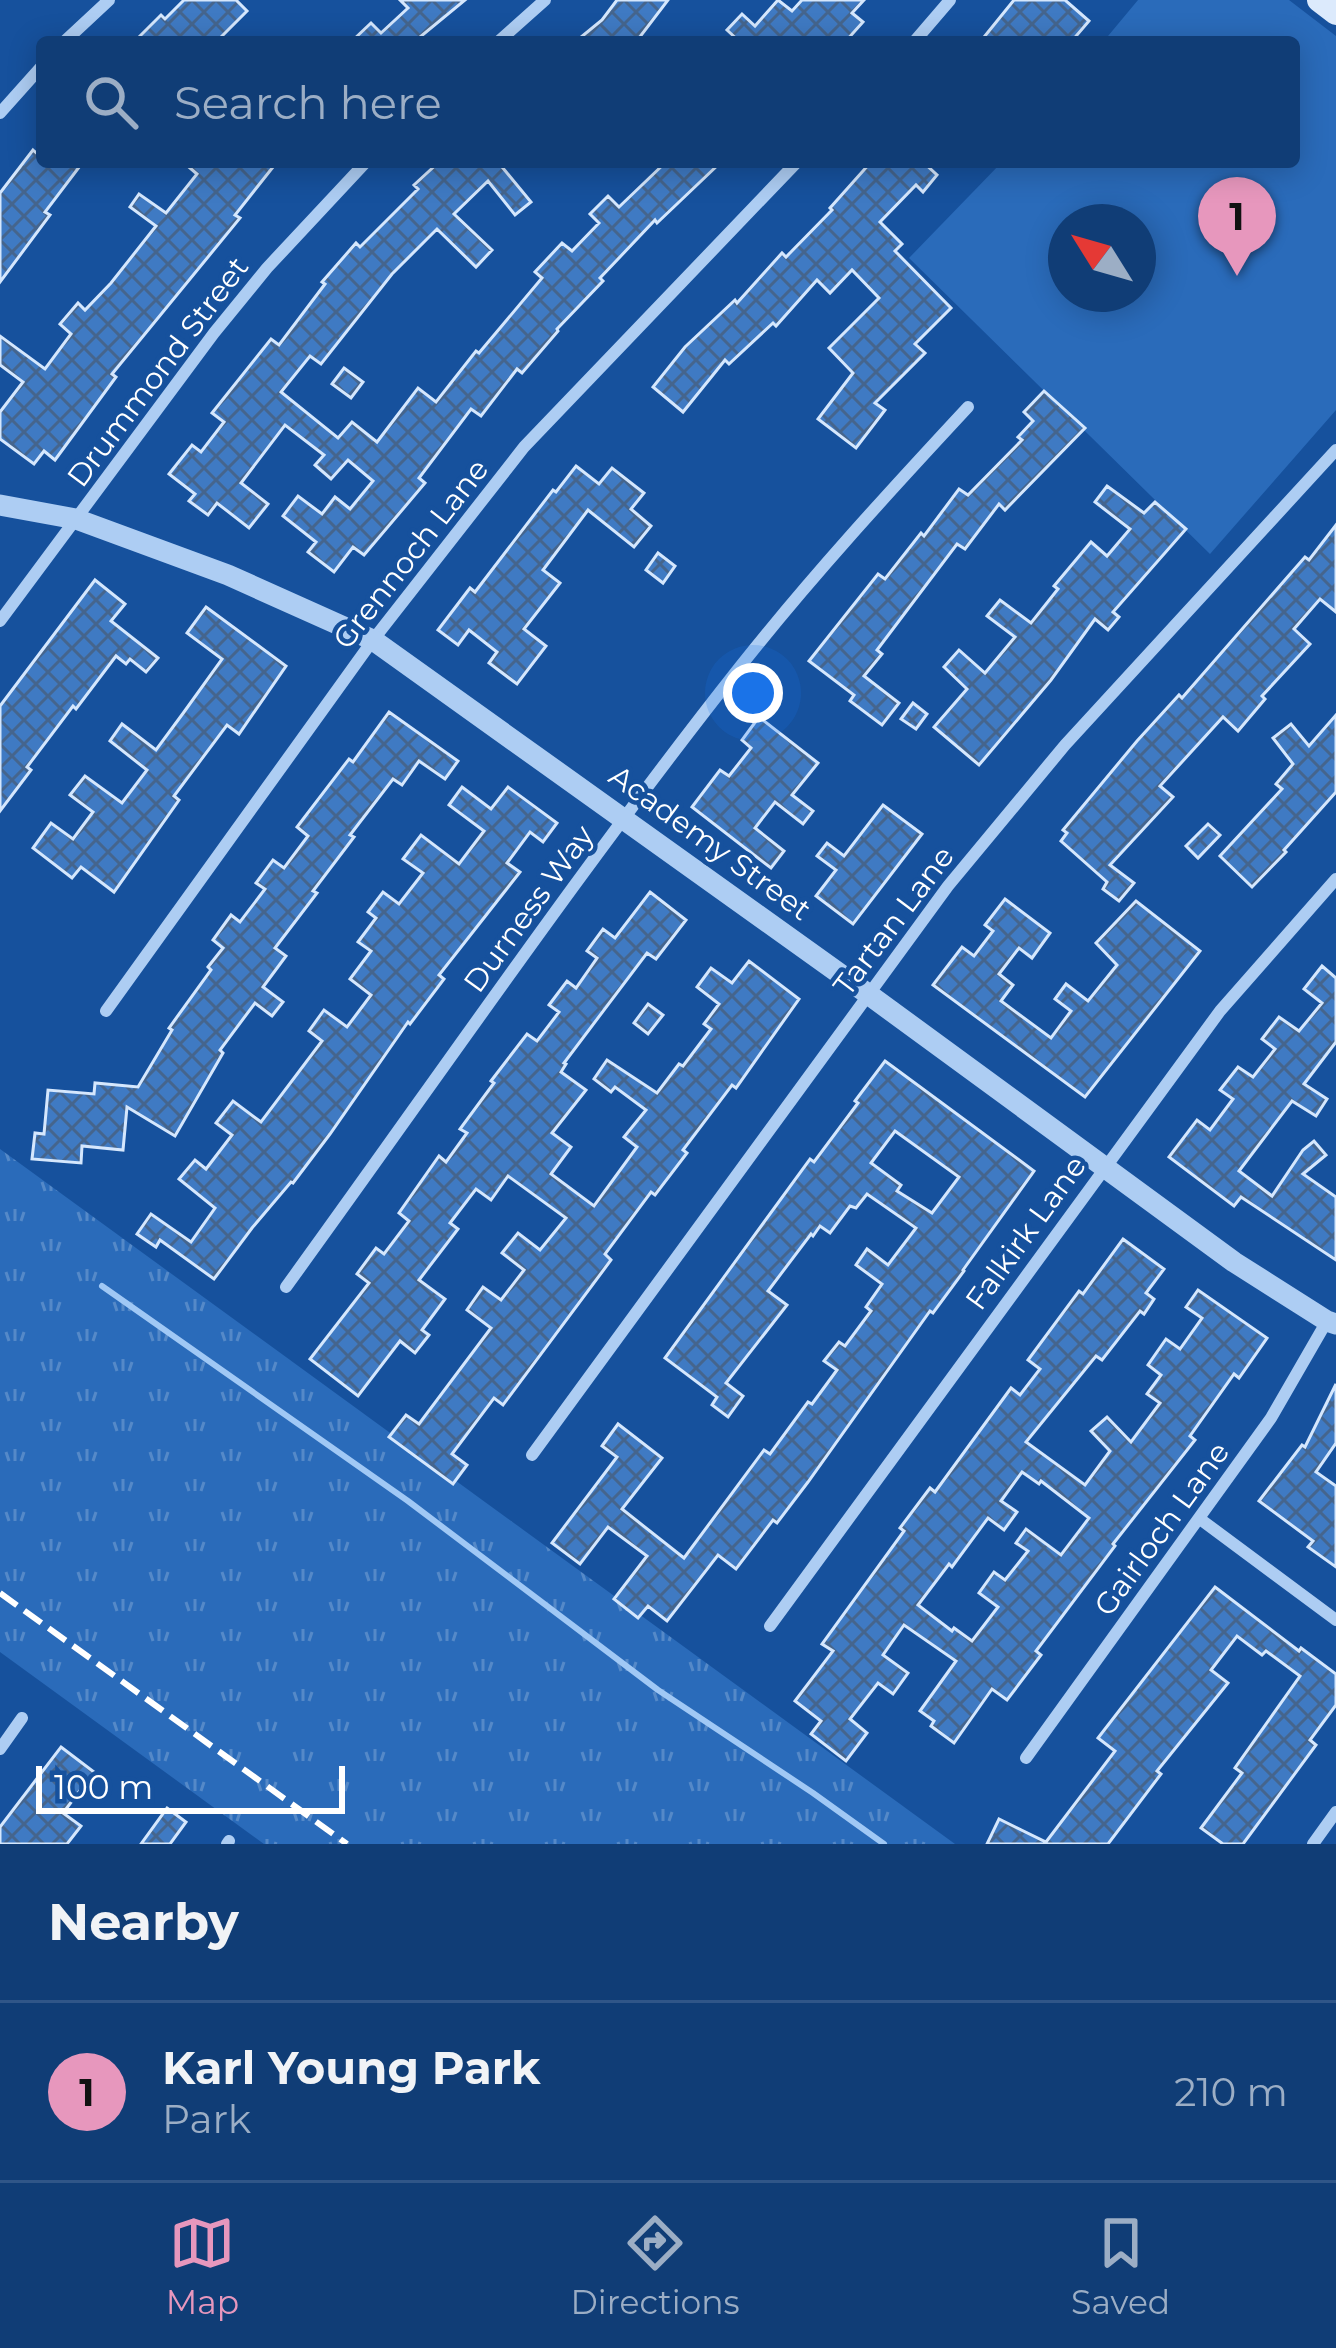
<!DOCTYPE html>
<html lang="en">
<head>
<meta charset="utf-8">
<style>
	:root { --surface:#103d76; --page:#1e487e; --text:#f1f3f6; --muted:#9caec5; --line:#305688; --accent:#e797bd }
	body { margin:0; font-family:Montserrat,sans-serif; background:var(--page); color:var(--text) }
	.compass { position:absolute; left:1048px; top:204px; width:108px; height:108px; border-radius:50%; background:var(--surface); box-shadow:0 6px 30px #0003; rotate:307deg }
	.scale { position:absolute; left:36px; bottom:30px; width:309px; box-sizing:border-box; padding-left:12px; border:6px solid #fff; border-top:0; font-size:33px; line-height:42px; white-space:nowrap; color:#fff; -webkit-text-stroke:9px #16519d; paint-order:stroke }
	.you { position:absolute; left:753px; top:693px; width:42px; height:42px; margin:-30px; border:9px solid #fff; border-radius:50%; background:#1a73e8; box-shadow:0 0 0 18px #1a73e833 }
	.badge { display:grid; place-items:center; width:78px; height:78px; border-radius:50%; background:var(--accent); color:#111; font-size:39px; font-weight:700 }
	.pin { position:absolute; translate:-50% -99px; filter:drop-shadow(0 3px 6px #0008) }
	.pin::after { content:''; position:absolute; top:63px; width:42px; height:36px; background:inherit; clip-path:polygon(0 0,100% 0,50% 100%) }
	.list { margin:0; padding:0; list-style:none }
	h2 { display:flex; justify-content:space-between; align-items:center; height:156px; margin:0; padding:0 48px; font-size:51px }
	h2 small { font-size:39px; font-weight:400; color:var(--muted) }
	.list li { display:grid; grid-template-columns:78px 1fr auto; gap:36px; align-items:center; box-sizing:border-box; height:180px; padding:0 48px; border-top:3px solid var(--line) }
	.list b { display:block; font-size:45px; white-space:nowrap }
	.list p { margin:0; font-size:39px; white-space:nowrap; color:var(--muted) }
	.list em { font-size:39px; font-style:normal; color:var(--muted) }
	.icon { flex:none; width:66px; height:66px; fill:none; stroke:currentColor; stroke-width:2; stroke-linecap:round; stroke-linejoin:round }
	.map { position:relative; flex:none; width:1336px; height:1844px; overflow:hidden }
	.search { position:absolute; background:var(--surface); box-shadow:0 6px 30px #0003; left:36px; right:36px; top:36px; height:132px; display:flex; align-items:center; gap:30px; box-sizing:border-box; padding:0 42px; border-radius:12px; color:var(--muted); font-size:45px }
	.sheet { height:336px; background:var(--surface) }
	nav { display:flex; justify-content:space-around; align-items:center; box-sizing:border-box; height:168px; border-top:3px solid var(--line); background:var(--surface); font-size:33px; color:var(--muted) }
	nav a { display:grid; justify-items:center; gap:6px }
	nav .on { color:var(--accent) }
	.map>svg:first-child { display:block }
	.grass { fill:url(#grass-tufts) }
	.green { fill:#2a6bba; fill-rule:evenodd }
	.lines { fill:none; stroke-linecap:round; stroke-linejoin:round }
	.stream { stroke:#a0c8f5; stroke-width:6 }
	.building { fill:url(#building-cross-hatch); stroke:#d5e7fd; stroke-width:3; fill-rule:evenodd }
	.minor { stroke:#adcdf3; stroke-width:12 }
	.tertiary { stroke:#adcdf3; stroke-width:21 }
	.secondary { stroke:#dceafc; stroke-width:24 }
	.rail { stroke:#fff; stroke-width:6; stroke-dasharray:21 9; stroke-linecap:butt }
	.labels { text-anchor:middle; stroke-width:9; stroke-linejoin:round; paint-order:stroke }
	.street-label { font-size:30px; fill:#fff; stroke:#16519d }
</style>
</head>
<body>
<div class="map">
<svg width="1336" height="1844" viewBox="0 0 1336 1844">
	<defs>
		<pattern id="grass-tufts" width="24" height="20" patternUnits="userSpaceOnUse" patternTransform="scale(3)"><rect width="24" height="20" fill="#2a6bba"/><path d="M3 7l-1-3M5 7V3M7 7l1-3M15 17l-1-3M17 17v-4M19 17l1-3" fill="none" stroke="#5589c8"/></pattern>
		<pattern id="building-cross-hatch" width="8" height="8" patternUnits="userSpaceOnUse" patternTransform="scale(3)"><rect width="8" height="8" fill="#3f7ac3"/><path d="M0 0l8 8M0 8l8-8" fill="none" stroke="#45658d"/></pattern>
	</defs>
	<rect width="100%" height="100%" fill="#16519d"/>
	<polygon class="grass" points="0,1149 955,1844 264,1844 0,1652"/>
	<path class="green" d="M1138,0H1289L1336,36V410L1210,554L909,258L1002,162H1294V42H1103ZM1066,222H1138V294H1066Z"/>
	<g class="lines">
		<polyline class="stream" points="102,1286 408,1501 658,1690 813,1793 884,1844"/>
	</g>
	<g class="building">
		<polygon points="184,0 236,0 247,11 216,42 134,42 161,15 165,19"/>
		<polygon points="400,0 465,0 414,42 351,42 371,23 381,33 408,8"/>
		<polygon points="617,0 668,0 636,42 575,42 602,20"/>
		<polygon points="778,0 792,11 802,0 864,0 852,13 863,22 845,42 740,42 727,30 742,14 755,26"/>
		<polygon points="1014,0 1065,0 1089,21 1071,42 980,42"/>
		<polygon points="33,150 42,158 42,162 83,162 45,212 50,215 0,282 0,193"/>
		<polygon points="183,162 277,162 235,215 240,218 112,374 116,377 55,460 44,451 34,464 0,439 0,412 23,382 0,365 0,336 45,369 71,334 60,324 78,303 85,310 111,283 156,226 130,207 139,194 166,213 197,174"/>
		<polygon points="439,162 498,162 531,202 515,215 488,181 454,214 492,250 476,267 437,229 392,274 321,364 310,356 281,392 338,438 352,422 377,442 418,388 436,402 476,351 479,353 542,278 535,272 562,243 572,251 599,223 590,214 608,196 619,207 666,162 721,162 657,223 655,220 600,278 603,281 557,329 558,331 522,373 517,369 481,416 471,409 419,478 425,483 364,555 353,547 334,572 308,552 316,542 283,516 298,496 322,514 335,497 350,509 373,481 348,460 331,479 315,465 324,455 285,425 241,483 268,504 249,528 217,503 208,515 189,501 195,494 169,474 192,445 201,452 224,422 212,413 271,339 279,345 325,284 322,282 356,243 360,247 418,189 414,185"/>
		<polygon points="871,162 923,162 937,175 923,192 916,185 880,222 902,244 895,251 951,308 915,344 925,353 875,403 885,410 856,448 818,419 853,373 829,348 879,298 852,270 830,293 817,280 776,326 773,323 729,364 725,360 683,412 653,387 685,347 735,300 737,303 782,253 786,257 832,210 830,208"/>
		<polygon points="344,368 363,382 351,398 332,384"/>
		<polygon points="1044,391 1085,428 1005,510 999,504 965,549 957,544 877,650 882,654 864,676 899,703 882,725 850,701 854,695 809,661 878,574 885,579 921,533 924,536 959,489 968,495 1022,440 1018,437 1033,421 1024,412"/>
		<polygon points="576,466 599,484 612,468 644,493 631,509 651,526 634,547 588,510 543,570 560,583 524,629 546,646 517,684 489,663 497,652 469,630 458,645 438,630 470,588 475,592 553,490 556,492"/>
		<polygon points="1107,486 1144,513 1155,502 1186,529 1113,612 1119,617 1108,630 1095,619 1051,680 979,765 934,727 967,689 944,667 959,650 985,673 1015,637 987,616 1000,600 1031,623 1058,589 1054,586 1091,542 1107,556 1130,529 1095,502"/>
		<polygon points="1336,525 1336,612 1320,599 1294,629 1310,644 1262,696 1265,699 1238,731 1223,717 1160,786 1173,797 1110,865 1134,883 1119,901 1103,889 1107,882 1061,841 1067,833 1063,830 1137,741 1179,695 1182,698 1305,557 1309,560"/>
		<polygon points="658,553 675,566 663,583 646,570"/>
		<polygon points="95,580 125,604 111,621 158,658 146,672 130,659 126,664 116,656 76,709 73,706 27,767 31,770 0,811 0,706"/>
		<polygon points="206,607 286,666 239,734 227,725 174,796 179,800 114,892 81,867 72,878 33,848 51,823 73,839 93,812 70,795 85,776 122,803 147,770 110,741 122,724 156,750 184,712 222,659 187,633"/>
		<polygon points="913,703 927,714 916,729 901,719"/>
		<polygon points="389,712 458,761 445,779 419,761 402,785 393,779 350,835 354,837 313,891 317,893 275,948 286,956 263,987 283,1002 272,1016 255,1003 220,1050 223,1053 175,1136 127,1107 123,1150 82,1146 81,1163 32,1159 35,1133 44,1134 48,1090 94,1094 95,1083 138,1087 172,1030 169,1028 211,970 208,967 223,948 213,940 231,915 240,922 265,889 256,883 273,860 284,868 308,836 297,827 349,759 353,762"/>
		<polygon points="1336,715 1336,792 1284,850 1286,852 1252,887 1220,856 1282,789 1276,784 1293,764 1273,738 1291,724 1309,746"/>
		<polygon points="759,717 818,763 792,795 813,811 803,824 775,802 755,828 784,851 771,868 692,807 720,770 729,776 751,748 742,740"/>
		<polygon points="462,787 491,809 508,787 557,823 543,842 530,832 507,863 520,872 439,975 444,979 410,1024 408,1022 330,1134 293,1183 291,1182 252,1228 214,1279 160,1240 156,1247 137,1234 151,1214 191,1242 215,1208 179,1179 195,1160 206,1169 232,1135 216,1123 233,1101 261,1122 322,1041 309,1031 324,1010 347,1027 371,995 350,979 371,951 358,942 376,918 368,912 383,892 399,904 423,873 403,859 421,835 459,864 484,831 449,805"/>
		<polygon points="883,805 922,834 853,924 816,896 836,870 817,856 827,843 844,856"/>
		<polygon points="1208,824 1220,835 1198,858 1186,846"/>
		<polygon points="650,892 686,920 656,959 647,953 564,1063 566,1064 561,1072 586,1090 552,1133 571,1147 551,1174 594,1206 637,1147 624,1137 646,1110 615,1087 611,1092 594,1079 607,1060 657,1093 679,1064 683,1066 711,1029 704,1024 719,1004 697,987 711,968 732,983 749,961 799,999 736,1088 732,1085 683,1150 687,1153 655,1195 651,1192 605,1254 611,1260 503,1405 494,1398 452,1454 467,1465 453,1484 389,1437 406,1415 419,1424 491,1328 467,1310 483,1287 501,1300 524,1270 502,1253 518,1233 540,1250 566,1218 508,1176 491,1200 476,1189 450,1223 458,1229 419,1280 445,1299 422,1330 429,1335 415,1353 400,1341 358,1396 310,1359 369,1283 357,1274 376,1248 384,1254 409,1221 399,1213 439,1156 446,1162 467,1133 460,1129 494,1083 491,1081 527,1034 537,1041 559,1012 549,1005 567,981 576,988 597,958 587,951 603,929 615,938"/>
		<polygon points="1005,899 1050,933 1032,958 1019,948 999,974 1013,985 1001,1001 1051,1038 1071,1011 1055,999 1066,984 1088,1001 1117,965 1096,943 1136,901 1200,951 1085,1097 933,985 962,947 974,956 993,931 985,925"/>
		<polygon points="1322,966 1336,978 1336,1042 1304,1084 1327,1099 1316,1116 1292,1101 1239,1171 1272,1196 1303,1150 1314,1141 1326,1155 1303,1174 1336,1197 1336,1260 1241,1197 1234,1206 1169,1157 1197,1120 1210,1130 1233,1099 1220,1090 1238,1067 1253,1077 1275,1049 1262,1039 1279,1017 1299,1031 1322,1003 1304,989"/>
		<polygon points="648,1004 663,1015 648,1034 634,1023"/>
		<path d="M885,1061L1034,1171L963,1270L964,1271L933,1313L930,1311L808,1482L777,1523L773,1520L736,1569L718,1555L667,1621L648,1606L638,1618L614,1599L647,1556L608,1527L580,1564L552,1543L617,1457L602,1446L618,1424L662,1458L622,1509L684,1558L764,1450L770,1454L808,1402L812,1404L837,1370L824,1361L839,1342L845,1346L871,1311L866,1307L882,1284L856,1265L867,1249L888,1265L916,1228L867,1194L856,1208L850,1206L830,1233L820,1226L813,1236L811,1234L768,1291L787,1305L726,1383L743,1396L728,1417L712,1405L717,1397L665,1358L810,1159L814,1162L858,1103L855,1101ZM895,1131L959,1177L932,1213L897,1191L901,1185L871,1163Z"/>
		<path d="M1123,1239L1164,1269L1146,1293L1154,1299L1144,1314L1140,1311L1102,1360L1096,1356L1026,1442L1085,1485L1110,1451L1091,1431L1107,1417L1131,1442L1160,1403L1147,1394L1161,1375L1148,1365L1166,1339L1180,1349L1202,1318L1186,1307L1198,1290L1267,1338L1239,1378L1234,1374L1190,1436L1195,1440L1113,1544L1115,1546L1036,1651L1041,1655L1007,1700L992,1689L954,1743L931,1726L934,1721L920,1711L956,1661L904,1625L883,1655L908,1673L893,1694L878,1683L850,1719L867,1733L846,1761L811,1734L821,1721L795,1701L833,1651L822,1644L904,1531L900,1528L930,1488L935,1492L1011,1388L1020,1395L1040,1369L1028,1360L1079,1291L1083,1294ZM1022,1472L1039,1484L1041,1481L1089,1518L1061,1555L1026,1529L1016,1543L1028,1551L1005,1580L994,1572L979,1593L998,1607L972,1641L954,1628L952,1631L918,1605L949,1564L952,1567L988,1518L1004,1530L1017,1512L1001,1501Z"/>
		<polygon points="1336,1384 1336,1443 1316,1472 1336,1486 1336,1567 1308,1547 1313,1541 1259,1501 1302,1445 1305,1447"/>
		<polygon points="1215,1587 1299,1651 1301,1648 1336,1674 1336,1705 1310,1740 1316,1745 1243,1844 1223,1844 1201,1828 1242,1773 1235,1768 1300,1676 1266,1651 1262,1655 1237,1636 1211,1670 1228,1683 1157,1771 1161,1774 1108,1844 987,1844 999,1819 1046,1842 1115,1751 1098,1738"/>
		<polygon points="61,1747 94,1772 63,1813 81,1826 67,1844 0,1844 0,1827"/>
		<polygon points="167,1808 186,1822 170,1844 141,1844"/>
	</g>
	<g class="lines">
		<g class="minor">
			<polyline points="64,42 109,0"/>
			<polyline points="498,42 545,0"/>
			<polyline points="914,42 950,0"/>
			<polyline points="0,113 42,66"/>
			<polyline points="0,621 214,333 267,268 366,162"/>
			<polyline points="106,1011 373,640 524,447 797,162"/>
			<path d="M286,1287C436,1080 581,868 739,668C811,577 889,492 968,407"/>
			<polyline points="532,1455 948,886 1065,745 1336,450"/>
			<polyline points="1200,1519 1336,1620"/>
			<polyline points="770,1626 1220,1011 1336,879"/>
			<polyline points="0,1749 22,1718"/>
			<polyline points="1026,1758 1271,1418 1327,1321"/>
			<polyline points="227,1844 229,1841"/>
			<polyline points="1313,1844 1336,1812"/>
		</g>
		<polyline class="tertiary" points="0,505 76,519 228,575 373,640 868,994 1234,1262 1327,1321 1336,1324"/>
		<polyline class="secondary" points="1319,0 1336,13"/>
		<polyline class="rail" points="0,1593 347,1844"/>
	</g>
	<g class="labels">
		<g class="street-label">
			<text transform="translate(158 372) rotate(-53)" y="10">Drummond Street</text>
			<text transform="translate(411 554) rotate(-52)" y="10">Grennoch Lane</text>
			<text transform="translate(710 843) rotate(36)" y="10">Academy Street</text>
			<text transform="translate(529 909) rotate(-54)" y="10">Durness Way</text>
			<text transform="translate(894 921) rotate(-53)" y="10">Tartan Lane</text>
			<text transform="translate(1026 1233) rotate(-54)" y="10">Falkirk Lane</text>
			<text transform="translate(1162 1529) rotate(-54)" y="10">Gairloch Lane</text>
		</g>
	</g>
</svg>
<svg class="compass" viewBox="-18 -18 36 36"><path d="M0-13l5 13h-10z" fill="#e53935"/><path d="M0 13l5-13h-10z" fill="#9caec5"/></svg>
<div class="scale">100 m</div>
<div class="you"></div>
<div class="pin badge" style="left:1237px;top:276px">1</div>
<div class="search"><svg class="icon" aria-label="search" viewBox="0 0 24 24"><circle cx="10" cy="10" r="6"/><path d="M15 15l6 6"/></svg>Search here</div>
</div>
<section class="sheet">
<h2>Nearby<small></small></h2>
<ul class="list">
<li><span class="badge">1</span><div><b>Karl Young Park</b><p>Park</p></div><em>210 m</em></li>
</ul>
</section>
<nav>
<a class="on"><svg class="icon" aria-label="map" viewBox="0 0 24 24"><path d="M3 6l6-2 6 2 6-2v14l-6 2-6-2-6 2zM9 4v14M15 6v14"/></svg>Map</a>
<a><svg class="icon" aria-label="directions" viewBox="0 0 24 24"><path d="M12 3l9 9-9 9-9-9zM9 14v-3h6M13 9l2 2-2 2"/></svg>Directions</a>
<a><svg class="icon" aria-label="saved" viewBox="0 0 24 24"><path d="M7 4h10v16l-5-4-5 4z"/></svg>Saved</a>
</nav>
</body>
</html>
